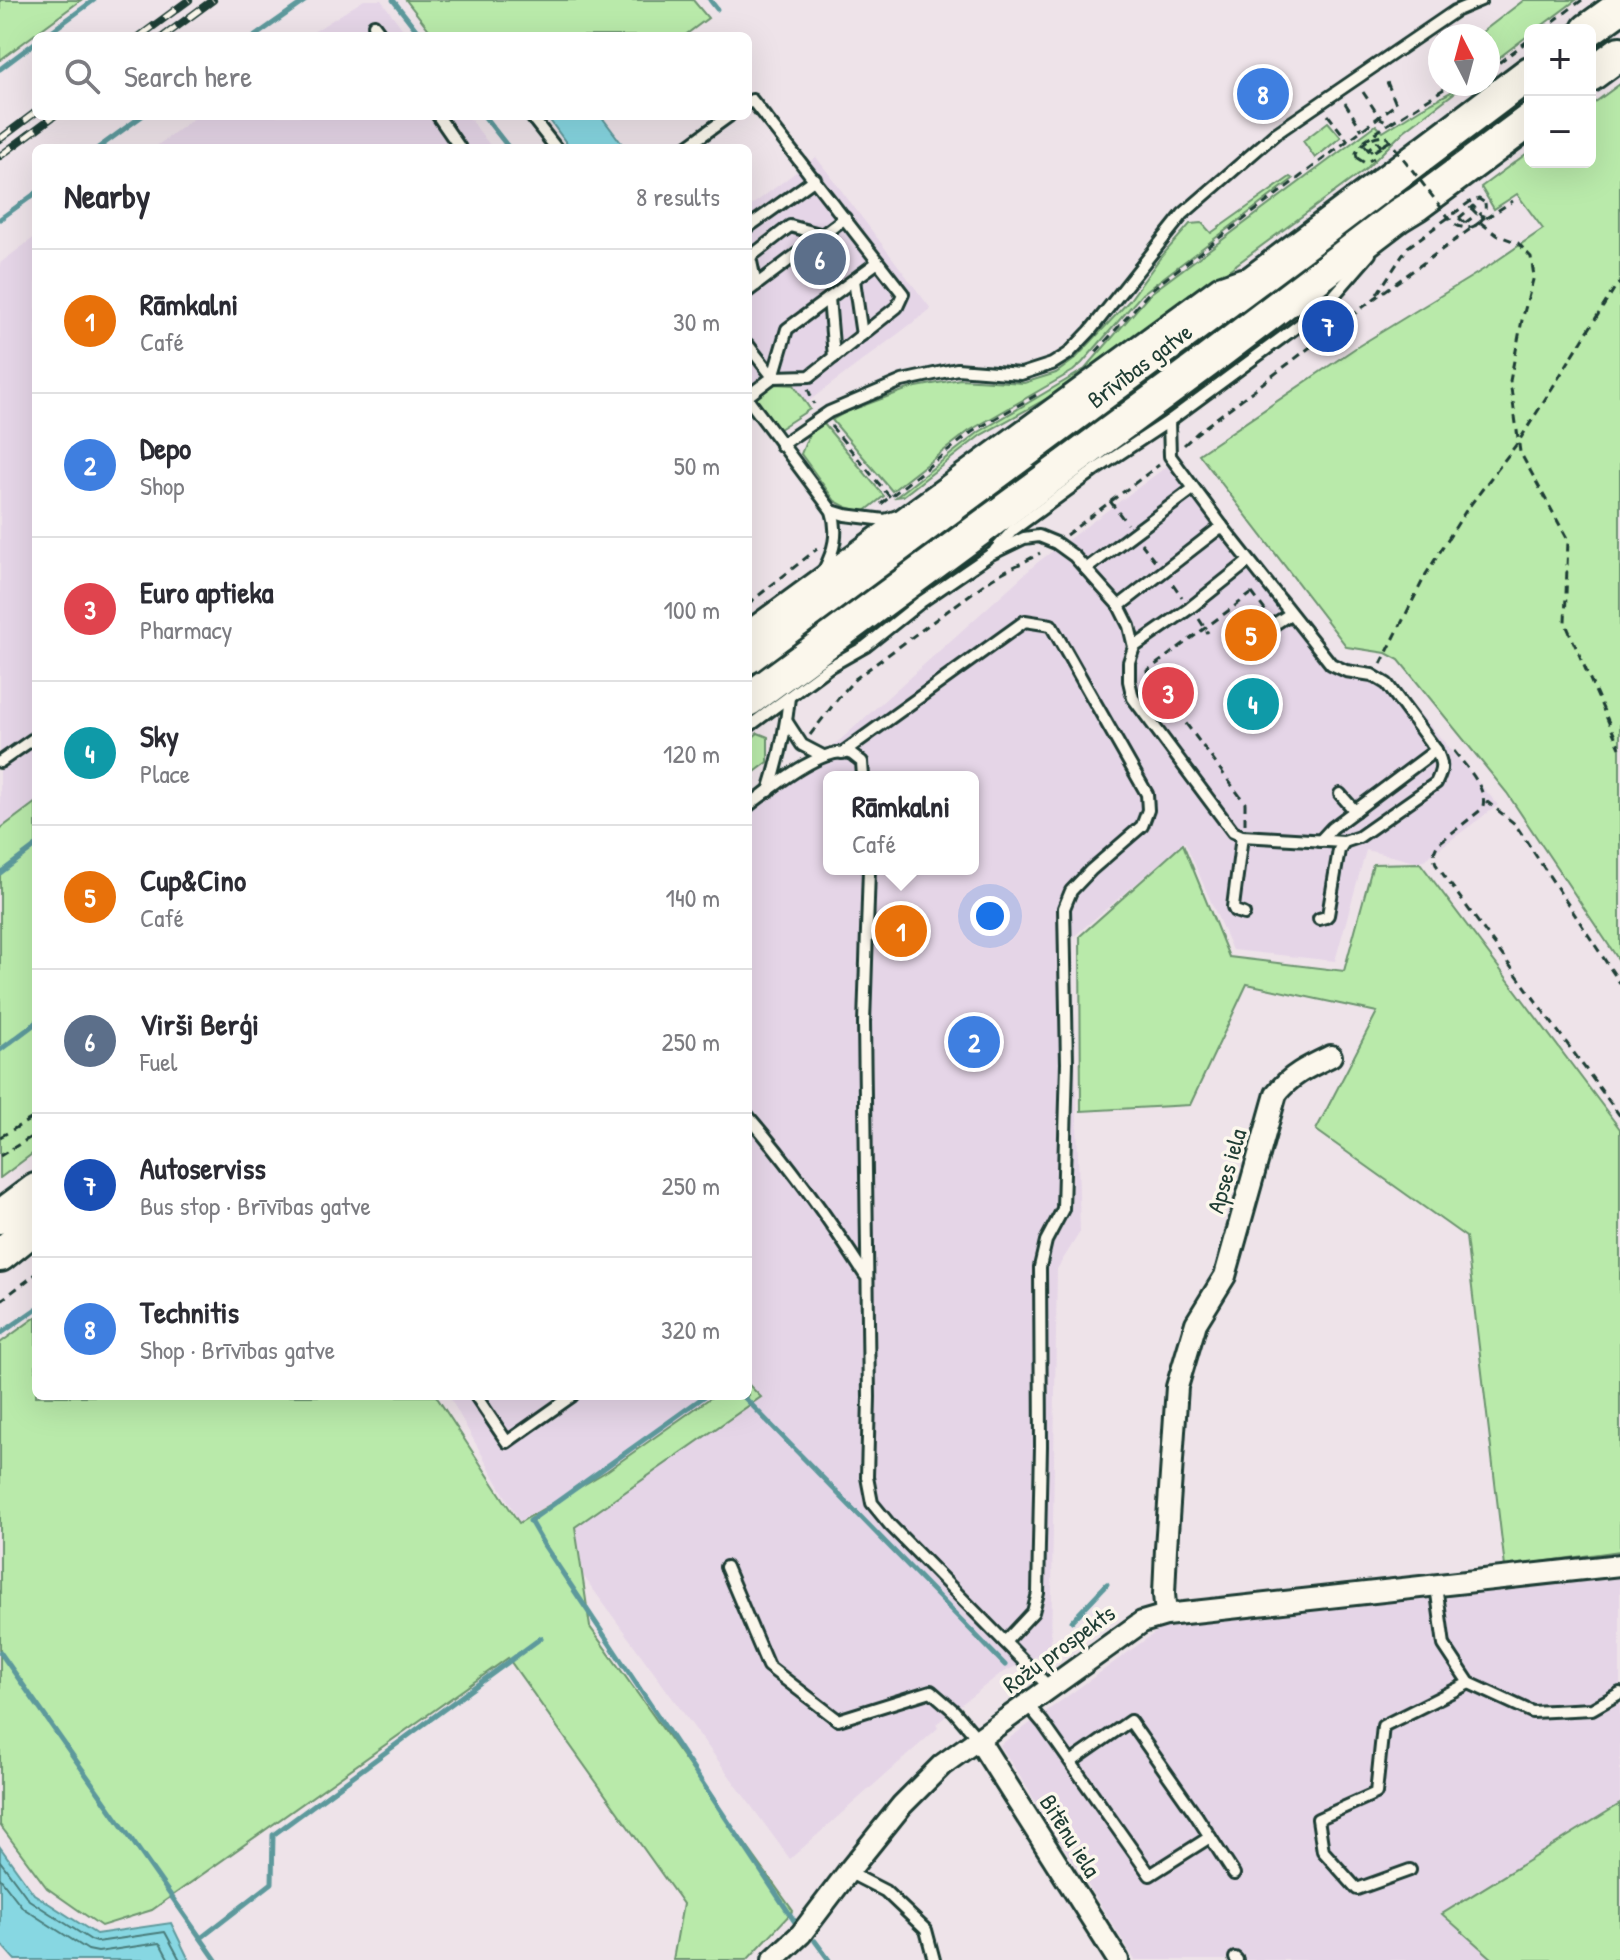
<!DOCTYPE html>
<html lang="en">
<head>
<meta charset="utf-8">
<style>
	:root { --surface:#fff; --page:#f7f7f7; --text:#2b2b33; --muted:#7c7c81; --line:#e1e1e2; --accent:#1f3d34 }
	body { margin:0; font-family:"Patrick Hand",sans-serif; background:var(--page); color:var(--text) }
	.controls { position:absolute; right:24px; top:24px; display:grid; overflow:hidden; border-radius:12px; box-shadow:0 8px 32px #0002 }
	.controls button { width:72px; height:72px; display:grid; place-items:center; padding:0; border:0; border-bottom:2px solid var(--line); background:var(--surface); color:var(--text); font:40px sans-serif }
	.compass { position:absolute; left:1428px; top:24px; width:72px; height:72px; border-radius:50%; background:var(--surface); box-shadow:0 8px 32px #0002; rotate:354deg }
	.you { position:absolute; left:990px; top:916px; width:28px; height:28px; margin:-20px; border:6px solid #fff; border-radius:50%; background:#1a73e8; box-shadow:0 0 0 12px #1a73e833 }
	.badge { display:grid; place-items:center; width:52px; height:52px; border-radius:50%; background:var(--accent); color:#fff; font-size:26px; font-weight:700 }
	.pin { position:absolute; translate:-50% -50%; border:4px solid #fff; box-shadow:0 2px 8px #0006 }
	.popup { position:absolute; left:823px; top:771px; width:156px; height:104px; box-sizing:border-box; display:grid; place-content:center; border-radius:12px; background:var(--surface); filter:drop-shadow(0 2px 6px #0005); font-size:26px; white-space:nowrap; color:var(--muted) }
	.popup b { font-size:30px; color:var(--text) }
	.popup::after { content:''; position:absolute; left:50%; top:100%; margin-left:-16px; border:16px solid transparent; border-top-color:var(--surface) }
	.list { margin:0; padding:0; list-style:none }
	h2 { display:flex; justify-content:space-between; align-items:center; height:104px; margin:0; padding:0 32px; font-size:34px }
	h2 small { font-size:26px; font-weight:400; color:var(--muted) }
	.list li { display:grid; grid-template-columns:52px 1fr auto; gap:24px; align-items:center; box-sizing:border-box; height:144px; padding:0 32px; border-top:2px solid var(--line) }
	.list b { display:block; font-size:30px; white-space:nowrap }
	.list p { margin:0; font-size:26px; white-space:nowrap; color:var(--muted) }
	.list em { font-size:26px; font-style:normal; color:var(--muted) }
	.icon { flex:none; width:44px; height:44px; fill:none; stroke:currentColor; stroke-width:2; stroke-linecap:round; stroke-linejoin:round }
	.map { position:relative; flex:none; width:1620px; height:1960px; overflow:hidden }
	.search { position:absolute; background:var(--surface); box-shadow:0 8px 32px #0002; left:32px; top:32px; width:720px; height:88px; display:flex; align-items:center; gap:20px; box-sizing:border-box; padding:0 28px; border-radius:12px; color:var(--muted); font-size:30px }
	.panel { position:absolute; background:var(--surface); box-shadow:0 8px 32px #0002; left:32px; top:144px; width:720px; height:1256px; border-radius:12px }
	.map>svg:first-child { display:block }
	.built { fill:#e5d5e7; fill-rule:evenodd }
	.green { fill:#b9eaaa; stroke:#6c946f; stroke-width:2 }
	.water { fill:#87d7e2; stroke:#5d999c; stroke-width:2 }
	.lines { fill:none; stroke-linecap:round; stroke-linejoin:round }
	.shore { stroke:#497b7a; stroke-width:2 }
	.stream { stroke:#5d999c; stroke-width:5 }
	.service-casing { stroke:#1f3d34; stroke-width:16 }
	.minor-casing { stroke:#1f3d34; stroke-width:26 }
	.trunk-casing { stroke:#1f3d34; stroke-width:38 }
	.path { stroke:#1f3d34; stroke-width:3; stroke-dasharray:8 6; stroke-linecap:butt }
	.service { stroke:#fbf7ec; stroke-width:10 }
	.minor { stroke:#fbf7ec; stroke-width:20 }
	.trunk { stroke:#fbf7ec; stroke-width:32 }
	.rail-casing { stroke:#1f3d34; stroke-width:8 }
	.rail { stroke:#fbf7ec; stroke-width:5; stroke-dasharray:15; stroke-linecap:butt }
	.path-bridge { stroke:#1f3d34; stroke-width:3; stroke-dasharray:8 6; stroke-linecap:butt }
	.labels { text-anchor:middle; stroke-width:7; stroke-linejoin:round; paint-order:stroke }
	.street-label { font-size:24px; fill:#1f3d34; stroke:#fbf7ec }
</style>
</head>
<body>
<div class="map">
<svg width="1620" height="1960" viewBox="0 0 1620 1960">
	<rect width="100%" height="100%" fill="#eee3e9"/>
	<filter id="ink" filterUnits="userSpaceOnUse"><feTurbulence type="fractalNoise" baseFrequency=".0125" numOctaves="2"/><feDisplacementMap in="SourceGraphic" scale="16" xChannelSelector="R" yChannelSelector="G"/><feConvolveMatrix kernelMatrix="1 2 1 2 8 2 1 2 1" color-interpolation-filters="sRGB"/></filter>
	<g filter="url(#ink)">
		<g class="built">
			<polygon points="364,0 381,0 408,36 307,36"/>
			<polygon points="197,116 468,116 492,148 154,148"/>
			<polygon points="816,157 931,309 777,425 748,388 748,208"/>
			<polygon points="36,236 36,802 0,829 0,263"/>
			<path d="M1174,461L1331,657L1385,673L1498,805L1420,863L1366,850L1335,961L1232,950L1185,842L1072,938L1080,1232L1057,1269L1051,1649L1000,1674L936,1724L938,1728L790,1859L579,1570L522,1526L449,1396H748V806L839,741L1038,562ZM829,777H973V869H829Z"/>
			<polygon points="1620,1575 1620,1804 1443,1913 1494,1960 1135,1960 1000,1745 1167,1624"/>
		</g>
		<g class="green">
			<polygon points="0,0 81,0 0,60"/>
			<polygon points="406,0 693,0 708,18 684,36 434,36"/>
			<polygon points="1524,0 1576,0 1536,30 1530,30 1530,34 1488,66 1488,36 1477,36"/>
			<polygon points="1466,84 1404,131 1366,169 1112,356 1048,398 981,435 903,496 896,497 979,432 1085,369 1151,293 1376,125 1383,132 1421,108"/>
			<polygon points="1620,84 1620,962 1507,793 1399,660 1386,653 1347,647 1199,454 1357,347 1489,266 1543,229 1517,194 1494,209 1481,187 1530,151 1530,162 1590,162 1590,106"/>
			<polygon points="1328,122 1341,137 1315,158 1303,141"/>
			<polygon points="1290,177 1293,179 1142,294 1082,363 1073,371 969,431 892,491 832,420 846,412 911,388 960,379 1024,383 1056,373 1075,359 1129,301 1160,258 1190,224 1202,223 1211,233"/>
			<polygon points="776,384 794,385 810,409 779,429 755,397"/>
			<polygon points="824,424 884,496 864,512 846,507 835,501 801,454 809,434"/>
			<polygon points="758,733 768,737 768,762 748,777 748,741"/>
			<polygon points="36,802 36,1151 0,1178 0,829"/>
			<polygon points="1183,844 1229,957 1344,971 1373,864 1420,863 1620,1129 1620,1551 1505,1567 1466,1237 1316,1130 1377,1012 1247,984 1190,1105 1081,1111 1080,936"/>
			<polygon points="36,1317 36,1396 436,1396 519,1523 607,1471 713,1396 748,1396 748,1384 761,1397 575,1527 590,1627 793,1911 747,1960 673,1960 683,1904 508,1658 152,1910 101,1926 47,1888 0,1825 0,1343"/>
			<polygon points="1620,1804 1620,1960 1494,1960 1442,1914"/>
		</g>
		<g class="water">
			<polygon points="553,116 601,116 625,148 570,148 549,119"/>
			<polygon points="0,1847 34,1894 96,1934 171,1923 189,1960 15,1960 0,1943"/>
		</g>
		<g class="lines">
			<g class="shore">
				<polyline points="0,1861 29,1900 91,1940 97,1942 165,1932 180,1960"/>
				<polyline points="0,1878 23,1908 88,1950 98,1952 159,1943 161,1945 169,1960"/>
			</g>
			<g class="stream">
				<polyline points="393,0 421,36"/>
				<polyline points="710,0 717,9"/>
				<polyline points="45,36 94,0"/>
				<polyline points="255,36 306,0"/>
				<polyline points="0,69 36,42"/>
				<polyline points="484,116 509,148"/>
				<polyline points="98,148 142,116"/>
				<polyline points="0,219 36,193"/>
				<polyline points="0,873 36,846"/>
				<polyline points="0,1050 36,1023"/>
				<polyline points="0,1334 36,1309"/>
				<polyline points="705,1396 530,1521 544,1545 795,1922"/>
				<polyline points="743,1396 1005,1665"/>
				<polyline points="1072,1621 1107,1584"/>
				<polyline points="0,1652 216,1960"/>
				<polyline points="201,1938 272,1883 273,1835 541,1638"/>
				<polyline points="815,1941 829,1960"/>
			</g>
			<g class="service-casing">
				<g id="service">
					<polyline points="374,25 382,36"/>
					<polyline points="748,103 752,100 903,294 897,307 810,376 773,377 748,396"/>
					<polyline points="438,116 460,148"/>
					<polyline points="531,116 556,148"/>
					<polyline points="685,148 729,116"/>
					<polyline points="748,227 815,179"/>
					<polyline points="854,280 862,335"/>
					<polyline points="756,285 750,257 790,226 823,235"/>
					<polyline points="748,291 845,218"/>
					<polyline points="829,298 834,357"/>
					<polyline points="748,345 773,377"/>
					<polyline points="773,377 787,329 878,262"/>
					<path d="M748,399L832,511C839,533 834,551 824,570"/>
					<polyline points="781,445 829,412 902,381 957,369 1021,374 1052,364 1068,354 1090,331 1183,214 1275,134 1455,11 1481,0"/>
					<polyline points="832,511 845,515 885,520 897,516"/>
					<polyline points="995,550 1013,530 1098,468 1169,421 1299,325 1330,300 1370,254"/>
					<polyline points="1086,569 1193,489"/>
					<polyline points="1119,606 1222,526"/>
					<polyline points="1270,627 1290,614"/>
					<polyline points="1134,647 1190,608 1249,561"/>
					<polyline points="787,722 802,745 823,756"/>
					<path d="M748,727L829,667L866,646L921,602L991,554L1024,538L1039,536L1056,543L1074,556L1119,606L1129,626L1134,647L1129,662V681L1133,698L1233,832L1242,836L1344,842L1359,837L1436,783C1443,768 1443,764 1436,750L1387,684L1372,675L1346,671L1331,664L1222,526L1170,456L1169,421"/>
					<polyline points="842,753 1025,621 1051,625 1147,794 1148,810 1142,826 1091,870 1071,891 1064,908 1067,1063 1063,1209 1046,1241 1040,1267 1041,1446 1038,1593 1033,1612 1005,1642"/>
					<polyline points="0,762 36,737"/>
					<path d="M769,791C779,760 786,729 789,697"/>
					<polyline points="1340,794 1355,811"/>
					<path d="M748,806C769,790 825,743 852,754C853,755 861,761 862,762L863,777"/>
					<polyline points="1242,836 1233,907 1235,911 1244,914"/>
					<polyline points="1320,841 1332,828 1436,750"/>
					<polyline points="869,869 864,1023 869,1397 867,1477 872,1503 890,1525 1051,1689"/>
					<polyline points="1319,919 1326,917 1328,915 1339,850 1344,842"/>
					<path d="M748,1116C791,1166 829,1219 865,1275"/>
					<polyline points="476,1396 507,1442 572,1396"/>
					<polyline points="726,1567 768,1666 838,1720 931,1691 954,1711 978,1739"/>
					<polyline points="1436,1586 1444,1645 1469,1683 1532,1712 1592,1709 1620,1693"/>
					<polyline points="1027,1704 1043,1723 1150,1875 1210,1837"/>
					<polyline points="1071,1762 1130,1721 1196,1815 1234,1874"/>
					<polyline points="1410,1870 1357,1889 1323,1851 1318,1819 1376,1793 1383,1726 1469,1683"/>
					<polyline points="848,1872 885,1891 926,1930 934,1960"/>
					<polyline points="1235,1958 1237,1960"/>
				</g>
			</g>
			<g class="minor-casing">
				<g id="minor">
					<polyline points="748,632 1219,287 1242,279"/>
					<path d="M1166,1615L1164,1594L1166,1548L1177,1387L1196,1323L1225,1276L1276,1094C1290,1075 1310,1066 1331,1056"/>
					<polyline points="978,1739 1118,1960"/>
					<polyline points="773,1960 801,1934 848,1872 902,1805 942,1765 1142,1622 1166,1615 1620,1565"/>
				</g>
			</g>
			<g class="trunk-casing">
				<g id="trunk">
					<polyline points="1588,30 1620,7"/>
					<polyline points="1590,75 1620,53"/>
					<polyline points="748,657 1273,267 1530,73"/>
					<polyline points="748,700 1206,362 1399,215 1417,204 1530,120"/>
					<polyline points="0,1217 36,1190"/>
					<polyline points="0,1255 36,1226"/>
				</g>
			</g>
			<g class="path">
				<polyline points="1542,30 1582,0"/>
				<polyline points="1488,71 1530,39"/>
				<polyline points="1363,92 1380,118 1390,123 1452,84"/>
				<polyline points="1345,103 1362,130"/>
				<polyline points="1328,115 1348,141"/>
				<polyline points="1382,146 1390,141"/>
				<polyline points="1381,147 1371,153 1362,142 1390,123"/>
				<polyline points="1372,152 1369,148 1378,142"/>
				<polyline points="1357,158 1365,163 1374,158"/>
				<polyline points="1459,218 1473,206 1485,219"/>
				<polyline points="1465,223 1477,214"/>
				<polyline points="1481,223 1497,235 1518,243 1531,257 1534,276 1522,320 1510,381 1520,452 1568,540 1565,622 1620,748"/>
				<polyline points="1377,294 1408,247 1471,201 1479,199 1485,203"/>
				<polyline points="1096,352 1152,289 1396,104 1385,77"/>
				<polyline points="808,389 814,404"/>
				<polyline points="831,426 890,497"/>
				<polyline points="1184,445 1197,433 1375,298 1480,222 1513,201"/>
				<polyline points="1110,501 1127,524"/>
				<polyline points="881,504 972,432 1038,394"/>
				<polyline points="1066,535 1159,465"/>
				<polyline points="1141,543 1156,562"/>
				<polyline points="1173,584 1182,597"/>
				<polyline points="1252,593 1267,613"/>
				<polyline points="748,604 817,549"/>
				<polyline points="1199,619 1208,633"/>
				<polyline points="1381,664 1426,574 1465,512 1519,441 1616,286 1620,283"/>
				<path d="M810,735L840,696L855,679L991,579C1007,569 1024,563 1040,553"/>
				<path d="M1454,751C1465,766 1490,790 1482,809L1438,844C1433,852 1433,857 1437,866L1620,1116"/>
				<polyline points="748,782 758,775"/>
				<polyline points="1486,801 1515,824 1620,983"/>
				<polyline points="1245,824 1245,803 1147,671 1255,591"/>
				<polyline points="0,1137 36,1116"/>
				<polyline points="0,1156 36,1134"/>
				<polyline points="0,1301 36,1274"/>
			</g>
			<use href="#service" class="service"/>
			<use href="#minor" class="minor"/>
			<use href="#trunk" class="trunk"/>
			<g class="rail-casing">
				<g id="rail">
					<polyline points="140,36 189,0"/>
					<polyline points="164,36 213,0"/>
					<polyline points="0,139 36,112"/>
					<polyline points="0,156 54,116"/>
				</g>
			</g>
			<use href="#rail" class="rail"/>
			<g class="path-bridge">
				<polyline points="1378,142 1381,147"/>
				<path d="M1357,158L1356,153C1361,143 1375,133 1386,136L1453,223C1470,235 1488,223 1485,203"/>
				<polyline points="1471,208 1477,214"/>
				<polyline points="1459,218 1465,223"/>
			</g>
		</g>
	</g>
	<g class="labels">
		<g class="street-label">
			<text transform="translate(1140 366) rotate(-37)" y="8">Brīvības gatve</text>
			<text transform="translate(1227 1171) rotate(-74)" y="8">Apses iela</text>
			<text transform="translate(1059 1649) rotate(-36)" y="8">Rožu prospekts</text>
			<text transform="translate(1070 1836) rotate(58)" y="8">Bitēnu iela</text>
		</g>
	</g>
</svg>
<div class="controls">
<button>+</button>
<button>−</button>
</div>
<svg class="compass" viewBox="-18 -18 36 36"><path d="M0-13l5 13h-10z" fill="#e53935"/><path d="M0 13l5-13h-10z" fill="#7c7c81"/></svg>
<div class="you"></div>
<div class="pin badge" style="left:901px;top:931px;background:#e8710a">1</div>
<div class="popup"><b>Rāmkalni</b>Café</div>
<div class="pin badge" style="left:974px;top:1042px;background:#3f7fe0">2</div>
<div class="pin badge" style="left:1168px;top:693px;background:#e0444e">3</div>
<div class="pin badge" style="left:1253px;top:704px;background:#0f9aa8">4</div>
<div class="pin badge" style="left:1251px;top:635px;background:#e8710a">5</div>
<div class="pin badge" style="left:820px;top:259px;background:#5c6f8a">6</div>
<div class="pin badge" style="left:1328px;top:326px;background:#1a4fb4">7</div>
<div class="pin badge" style="left:1263px;top:94px;background:#3f7fe0">8</div>
<div class="search"><svg class="icon" aria-label="search" viewBox="0 0 24 24"><circle cx="10" cy="10" r="6"/><path d="M15 15l6 6"/></svg>Search here</div>
<section class="panel">
<h2>Nearby<small>8 results</small></h2>
<ul class="list">
<li><span class="badge" style="background:#e8710a">1</span><div><b>Rāmkalni</b><p>Café</p></div><em>30 m</em></li>
<li><span class="badge" style="background:#3f7fe0">2</span><div><b>Depo</b><p>Shop</p></div><em>50 m</em></li>
<li><span class="badge" style="background:#e0444e">3</span><div><b>Euro aptieka</b><p>Pharmacy</p></div><em>100 m</em></li>
<li><span class="badge" style="background:#0f9aa8">4</span><div><b>Sky</b><p>Place</p></div><em>120 m</em></li>
<li><span class="badge" style="background:#e8710a">5</span><div><b>Cup&amp;Cino</b><p>Café</p></div><em>140 m</em></li>
<li><span class="badge" style="background:#5c6f8a">6</span><div><b>Virši Berģi</b><p>Fuel</p></div><em>250 m</em></li>
<li><span class="badge" style="background:#1a4fb4">7</span><div><b>Autoserviss</b><p>Bus stop · Brīvības gatve</p></div><em>250 m</em></li>
<li><span class="badge" style="background:#3f7fe0">8</span><div><b>Technitis</b><p>Shop · Brīvības gatve</p></div><em>320 m</em></li>
</ul>
</section>
</div>
</body>
</html>
